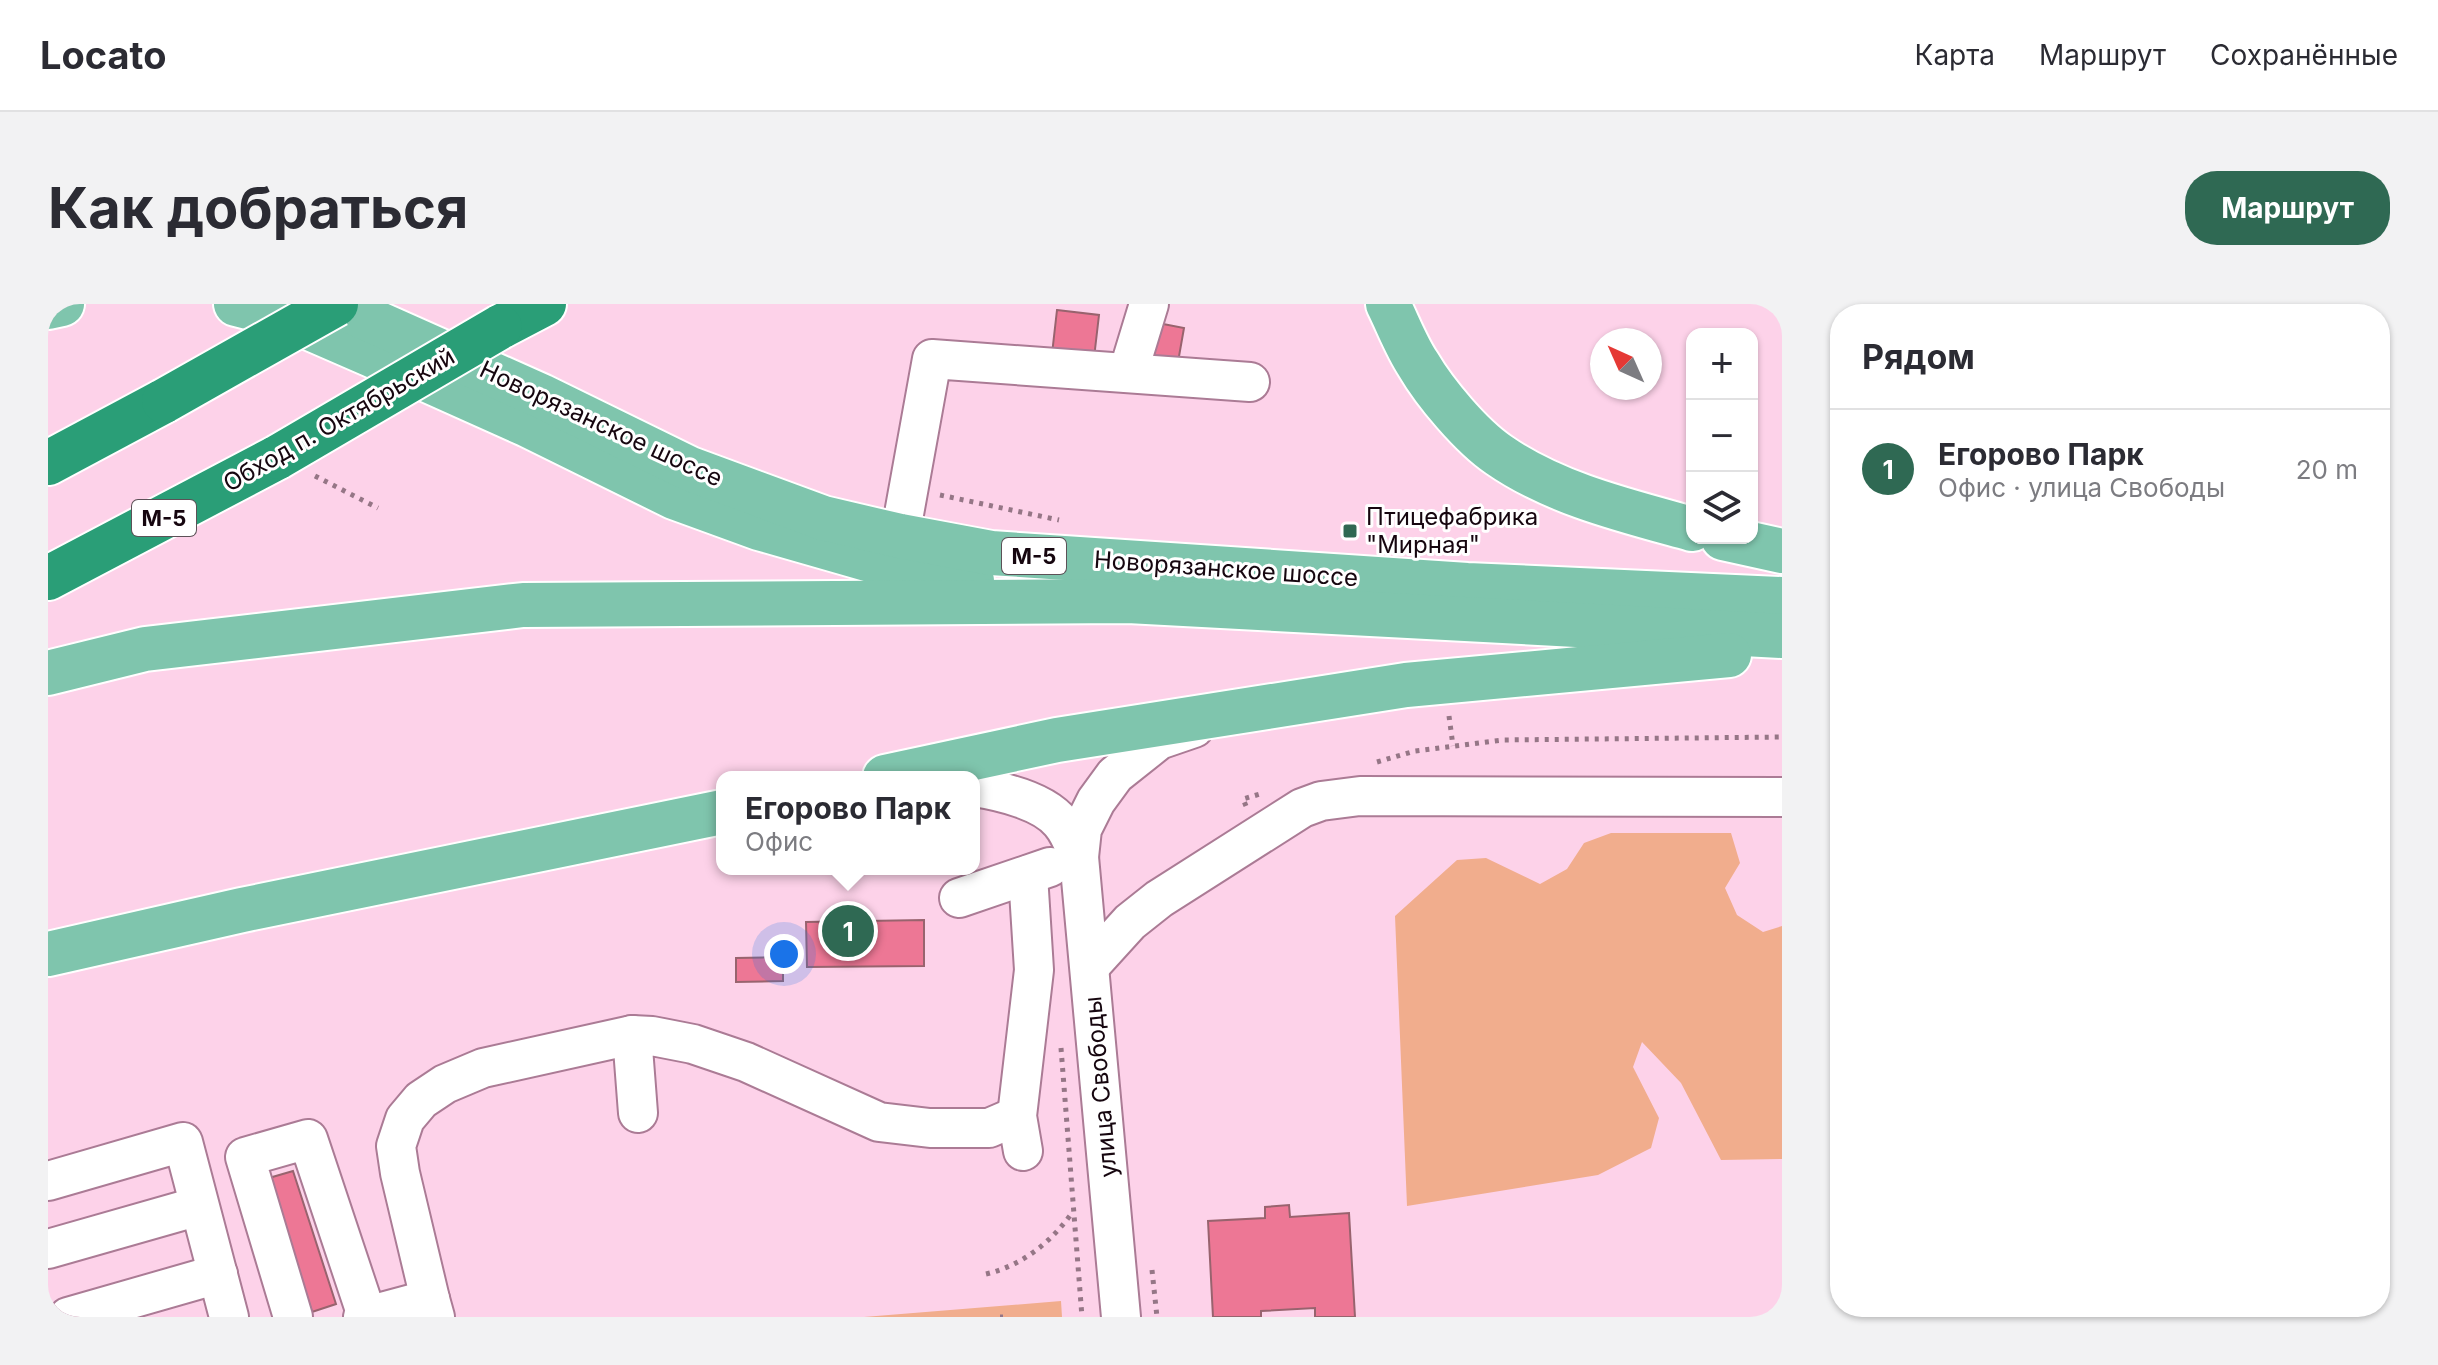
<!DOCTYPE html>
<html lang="ru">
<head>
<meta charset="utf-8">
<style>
	:root { --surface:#fff; --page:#f2f2f3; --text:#2b2b33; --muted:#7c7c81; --line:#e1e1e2; --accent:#2f6953 }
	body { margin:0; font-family:Inter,sans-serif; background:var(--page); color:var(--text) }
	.controls { position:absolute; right:24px; top:24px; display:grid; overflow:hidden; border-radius:16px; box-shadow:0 2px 6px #0004 }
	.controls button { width:72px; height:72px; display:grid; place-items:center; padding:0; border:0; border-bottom:2px solid var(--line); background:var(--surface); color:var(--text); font:40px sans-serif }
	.compass { position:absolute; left:1542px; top:24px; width:72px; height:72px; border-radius:50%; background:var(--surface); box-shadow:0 2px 6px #0004; rotate:315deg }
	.you { position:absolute; left:736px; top:650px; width:28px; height:28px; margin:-20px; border:6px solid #fff; border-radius:50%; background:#1a73e8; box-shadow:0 0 0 12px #1a73e833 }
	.badge { display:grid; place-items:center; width:52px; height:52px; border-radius:50%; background:var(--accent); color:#fff; font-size:26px; font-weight:700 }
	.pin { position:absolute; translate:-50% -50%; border:4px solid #fff; box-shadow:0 2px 8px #0006 }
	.popup { position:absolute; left:668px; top:467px; width:264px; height:104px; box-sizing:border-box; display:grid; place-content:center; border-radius:16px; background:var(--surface); filter:drop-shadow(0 2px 6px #0005); font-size:26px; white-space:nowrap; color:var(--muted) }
	.popup b { font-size:30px; color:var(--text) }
	.popup::after { content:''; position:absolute; left:50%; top:100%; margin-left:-16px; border:16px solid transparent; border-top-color:var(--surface) }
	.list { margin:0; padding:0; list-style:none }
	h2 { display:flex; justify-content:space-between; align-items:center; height:104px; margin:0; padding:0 32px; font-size:34px }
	h2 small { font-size:26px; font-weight:400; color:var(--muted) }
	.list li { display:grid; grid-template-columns:52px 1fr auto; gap:24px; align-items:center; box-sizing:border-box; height:120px; padding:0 32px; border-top:2px solid var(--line) }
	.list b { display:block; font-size:30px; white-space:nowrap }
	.list p { margin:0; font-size:26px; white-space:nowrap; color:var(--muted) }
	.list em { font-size:26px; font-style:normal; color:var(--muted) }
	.icon { flex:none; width:44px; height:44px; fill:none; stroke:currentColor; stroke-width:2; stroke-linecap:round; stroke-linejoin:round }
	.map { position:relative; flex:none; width:1734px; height:1013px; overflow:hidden; border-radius:32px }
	header { display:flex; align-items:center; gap:48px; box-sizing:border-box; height:112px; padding:0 40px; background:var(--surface); border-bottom:2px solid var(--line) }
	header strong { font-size:38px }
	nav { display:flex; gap:44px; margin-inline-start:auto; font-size:28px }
	.intro { display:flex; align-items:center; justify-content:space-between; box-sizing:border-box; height:192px; padding:0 48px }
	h1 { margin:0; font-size:56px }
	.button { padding:20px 36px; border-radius:32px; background:var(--accent); color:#fff; font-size:28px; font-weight:700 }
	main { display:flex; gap:48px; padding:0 48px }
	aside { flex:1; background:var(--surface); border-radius:32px; box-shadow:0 2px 6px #0004 }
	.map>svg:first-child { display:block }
	.green { fill:#f1ad8d }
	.building { fill:#ed7795; stroke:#98636e; stroke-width:2 }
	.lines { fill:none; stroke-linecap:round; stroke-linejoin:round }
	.minor-casing { stroke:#ab7b95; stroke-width:42 }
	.major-casing { stroke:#fff; stroke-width:48 }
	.highway-casing { stroke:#fff; stroke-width:48 }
	.path { stroke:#957686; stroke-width:5; stroke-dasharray:4 6; stroke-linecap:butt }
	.minor { stroke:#fff; stroke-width:38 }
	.major { stroke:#7fc5ad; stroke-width:44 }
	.highway { stroke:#2a9e77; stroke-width:44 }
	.highway-bridge-casing { stroke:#fff; stroke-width:48; stroke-linecap:butt }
	.highway-bridge { stroke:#2a9e77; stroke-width:44 }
	.poi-dot { fill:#2f6953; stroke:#fff; stroke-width:3 }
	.labels { text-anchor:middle; stroke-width:6; stroke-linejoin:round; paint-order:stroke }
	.shield { fill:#fff; stroke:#5c5157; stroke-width:2 }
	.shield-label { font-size:22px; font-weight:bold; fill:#16060f }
	.street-label { font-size:24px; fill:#16060f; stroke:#fff }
	.poi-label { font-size:24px; fill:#16060f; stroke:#fff; text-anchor:start }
</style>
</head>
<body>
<header>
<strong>Locato</strong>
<nav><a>Карта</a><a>Маршрут</a><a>Сохранённые</a></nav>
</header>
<div class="intro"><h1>Как добраться</h1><a class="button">Маршрут</a></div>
<main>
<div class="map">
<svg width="1734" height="1013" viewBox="0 0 1734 1013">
	<rect width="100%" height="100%" fill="#fdd2e9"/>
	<g class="green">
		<polygon points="1563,529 1683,529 1692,559 1677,584 1689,611 1715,628 1734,622 1734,855 1673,856 1633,779 1594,738 1585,763 1611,814 1603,844 1550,871 1359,902 1347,612 1409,556 1438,554 1492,580 1519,565 1536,539"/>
		<polygon points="1013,997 1014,1013 816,1013"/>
	</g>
	<g class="building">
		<polygon points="1009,6 1051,11 1046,54 1004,50"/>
		<polygon points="1110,19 1136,24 1130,58 1104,54"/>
		<polygon points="876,616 876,662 759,663 758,618"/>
		<polygon points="735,653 735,677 688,678 688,654"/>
		<polygon points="245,867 288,1000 264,1008 221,874"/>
		<polygon points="1241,901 1242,913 1301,909 1307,1013 1267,1013 1267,1004 1213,1007 1213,1013 1165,1013 1160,917 1217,914 1217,903"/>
	</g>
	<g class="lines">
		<g class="minor-casing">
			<g id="minor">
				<polyline points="1080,69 1101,0"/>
				<polyline points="852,232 884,55 1202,78"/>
				<path d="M926,483C952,487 996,497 1013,519C1021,528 1026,542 1031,553L1073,1013"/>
				<polyline points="1031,553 1034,525 1048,497 1067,471 1111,436 1146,424"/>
				<polyline points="911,594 1002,563"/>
				<polyline points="1042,662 1082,618 1111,595 1254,504 1273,497 1312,492 1734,493"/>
				<polyline points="590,809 584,731 604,732 645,740 698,758 831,818 882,824 941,824 969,812"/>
				<polyline points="975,847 969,812 986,666 980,571"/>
				<polyline points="0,877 135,838 181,1013"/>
				<polyline points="0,945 151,902"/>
				<polyline points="382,995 352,869 348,842 357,815 373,796 397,780 435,764 584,731"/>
				<polyline points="20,1013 170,970"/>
				<polyline points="245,1013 197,853 260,835 319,1012"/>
				<polyline points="315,1013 382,995 387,1013"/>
			</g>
		</g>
		<g class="major-casing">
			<g id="major">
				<polyline points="188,0 232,11 324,51 480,121 626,193 711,224 861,267 924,277"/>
				<polyline points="286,0 493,92 642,165 775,214 852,232 943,249 1419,281 1734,295"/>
				<path d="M1340,0C1350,20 1358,42 1370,60C1387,89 1423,132 1451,151C1507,190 1579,207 1644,225"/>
				<polyline points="0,3 14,0"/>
				<polyline points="1675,234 1734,247"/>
				<polyline points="0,369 97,345 475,301 1080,297 1734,332"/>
				<polyline points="837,473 1009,436 1358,381 1681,351"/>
				<polyline points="0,650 194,606 674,508"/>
			</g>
		</g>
		<g class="highway-casing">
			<g id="highway">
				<polyline points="452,23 496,0"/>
				<polyline points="0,159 116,97"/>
				<polyline points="0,274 230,153"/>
			</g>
		</g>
		<g class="path">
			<polyline points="267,172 330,204"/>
			<polyline points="892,191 1011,216"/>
			<polyline points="1390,241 1414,242 1416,248"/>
			<polyline points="1401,412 1405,442"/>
			<polyline points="1329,458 1367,447 1454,436 1734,433"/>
			<polyline points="1198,502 1195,495 1212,490"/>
			<polyline points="1013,744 1034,1013"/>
			<polyline points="1104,966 1109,1013"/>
			<path d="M938,970C975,961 1002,939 1024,909"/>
			<polyline points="952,1013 955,1013"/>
		</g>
		<use href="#minor" class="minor"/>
		<use href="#major" class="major"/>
		<use href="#highway" class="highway"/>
		<g class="highway-bridge-casing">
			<g id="highway-bridge">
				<polyline points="116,97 288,0"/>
				<polyline points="230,153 452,23"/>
			</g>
		</g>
		<use href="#highway-bridge" class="highway-bridge"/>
	</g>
	<rect class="poi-dot" x="1294" y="219" width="16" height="16" rx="4"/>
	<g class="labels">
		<g class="shield">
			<rect x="84" y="196" width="64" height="36" rx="6"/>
			<rect x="954" y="234" width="64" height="36" rx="6"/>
		</g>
		<g class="shield-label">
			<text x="116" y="222">М-5</text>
			<text x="986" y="260">М-5</text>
		</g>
		<g class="street-label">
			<text transform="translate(291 116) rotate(-30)" y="8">Обход п. Октябрьский</text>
			<text transform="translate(553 120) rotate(25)" y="8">Новорязанское шоссе</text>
			<text transform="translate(1178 265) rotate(4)" y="8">Новорязанское шоссе</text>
			<text transform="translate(1053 783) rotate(-95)" y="8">улица Свободы</text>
		</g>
		<g class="poi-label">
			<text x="1318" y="221">Птицефабрика<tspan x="1318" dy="28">"Мирная"</tspan></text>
		</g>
	</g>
</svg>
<div class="controls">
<button>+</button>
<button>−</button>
<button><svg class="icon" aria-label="layers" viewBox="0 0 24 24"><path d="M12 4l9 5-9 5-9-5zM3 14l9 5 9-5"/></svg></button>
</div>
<svg class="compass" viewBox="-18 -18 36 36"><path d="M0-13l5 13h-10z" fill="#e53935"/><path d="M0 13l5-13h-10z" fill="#7c7c81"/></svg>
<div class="you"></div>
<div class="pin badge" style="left:800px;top:627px">1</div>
<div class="popup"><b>Егорово Парк</b>Офис</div>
</div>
<aside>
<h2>Рядом<small></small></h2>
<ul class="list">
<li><span class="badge">1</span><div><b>Егорово Парк</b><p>Офис · улица Свободы</p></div><em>20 m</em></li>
</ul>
</aside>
</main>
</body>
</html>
